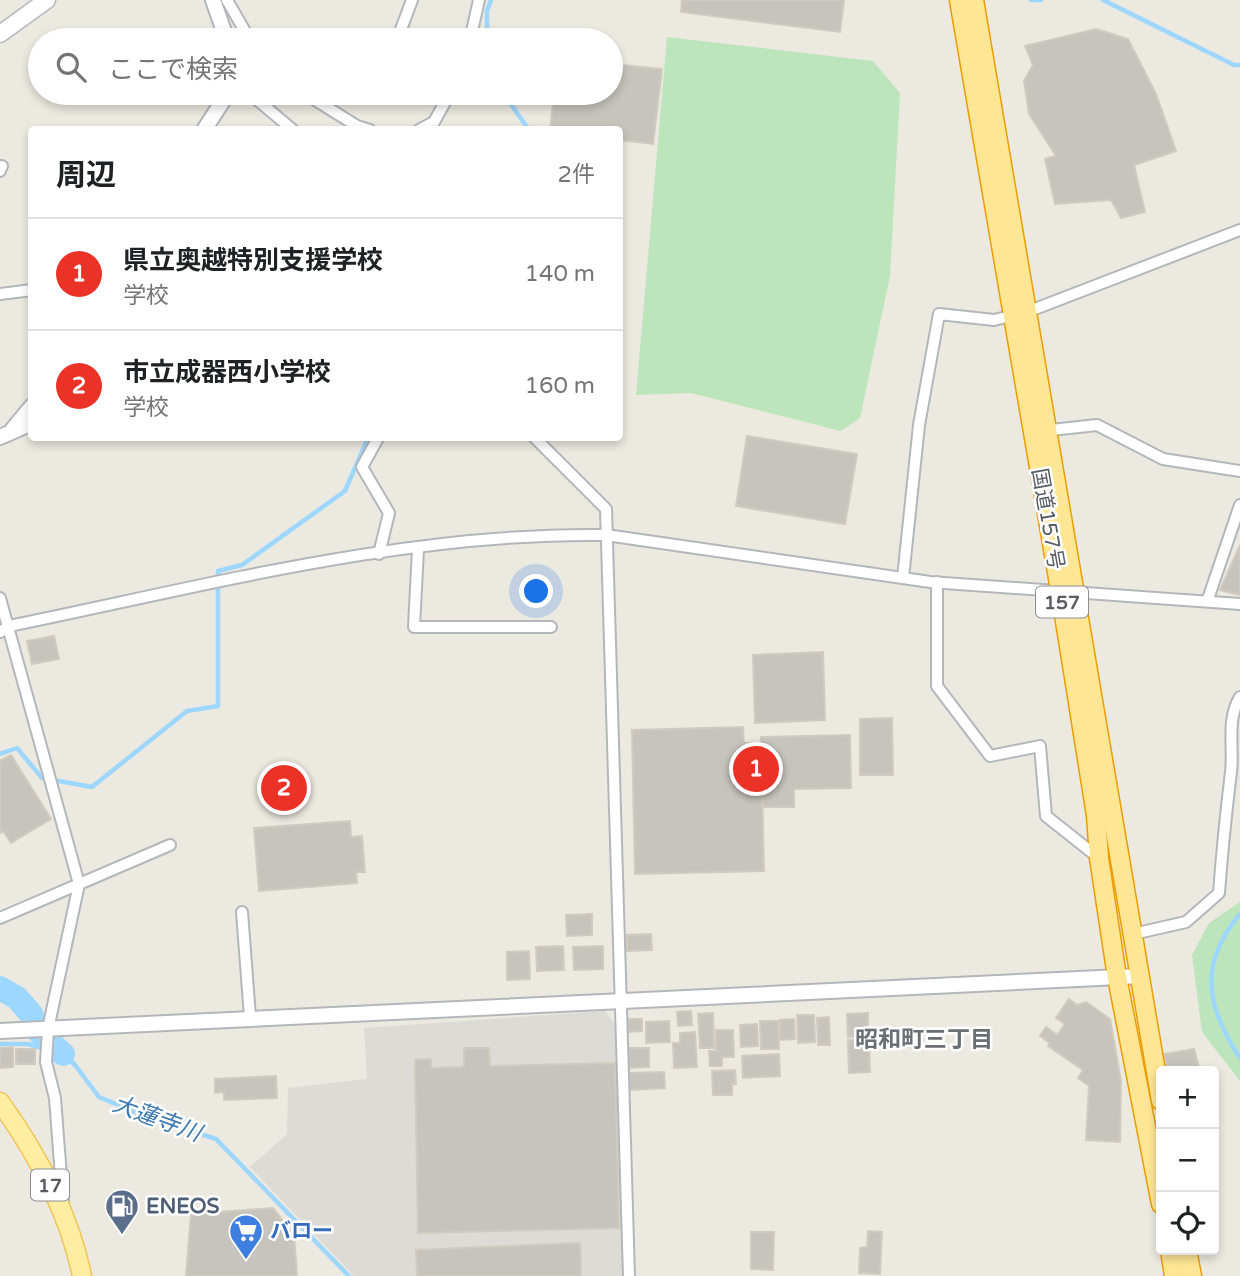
<!DOCTYPE html>
<html lang="ja">
<head>
<meta charset="utf-8">
<style>
	:root { --surface:#fff; --page:#f2f2f2; --text:#202124; --muted:#757577; --line:#e0e0e0; --accent:#eb3227 }
	body { margin:0; font-family:"Varela Round","Noto Sans JP",sans-serif; background:var(--page); color:var(--text) }
	.controls { position:absolute; right:21px; bottom:21px; display:grid; overflow:hidden; border-radius:7px; box-shadow:0 4px 10px #0003 }
	.controls button { width:63px; height:63px; display:grid; place-items:center; padding:0; border:0; border-bottom:2px solid var(--line); background:var(--surface); color:var(--text); font:35px sans-serif }
	.you { position:absolute; left:537px; top:592px; width:24px; height:24px; margin:-18px; border:5px solid #fff; border-radius:50%; background:#1a73e8; box-shadow:0 0 0 10px #1a73e833 }
	.badge { display:grid; place-items:center; width:46px; height:46px; border-radius:50%; background:var(--accent); color:#fff; font-size:23px; font-weight:700 }
	.pin { position:absolute; translate:-50% -50%; border:4px solid #fff; box-shadow:0 2px 7px #0006 }
	.list { margin:0; padding:0; list-style:none }
	h2 { display:flex; justify-content:space-between; align-items:center; height:91px; margin:0; padding:0 28px; font-size:30px }
	h2 small { font-size:23px; font-weight:400; color:var(--muted) }
	.list li { display:grid; grid-template-columns:46px 1fr auto; gap:21px; align-items:center; box-sizing:border-box; height:112px; padding:0 28px; border-top:2px solid var(--line) }
	.list b { display:block; font-size:26px; white-space:nowrap }
	.list p { margin:0; font-size:23px; white-space:nowrap; color:var(--muted) }
	.list em { font-size:23px; font-style:normal; color:var(--muted) }
	.icon { flex:none; width:38px; height:38px; fill:none; stroke:currentColor; stroke-width:2; stroke-linecap:round; stroke-linejoin:round }
	.map { position:relative; flex:none; width:1240px; height:1276px; overflow:hidden }
	.search { position:absolute; background:var(--surface); box-shadow:0 4px 10px #0003; left:28px; top:28px; width:595px; height:77px; display:flex; align-items:center; gap:18px; box-sizing:border-box; padding:0 24px; border-radius:38px; color:var(--muted); font-size:26px }
	.panel { position:absolute; background:var(--surface); box-shadow:0 4px 10px #0003; left:28px; top:126px; width:595px; height:315px; border-radius:7px }
	.map>svg:first-child { display:block }
	.industrial { fill:#dddbd5 }
	.green { fill:#bce5bc }
	.lines { fill:none; stroke-linecap:round; stroke-linejoin:round }
	.stream { stroke:#9dd7ff; stroke-width:4.5 }
	.river { stroke:#9dd7ff; stroke-width:24 }
	.building { fill:#c7c4bd; stroke:#d1cbbf; stroke-width:2 }
	.minor-casing { stroke:#b3b7bb; stroke-width:14 }
	.tertiary-casing { stroke:#b3b7bb; stroke-width:18 }
	.secondary-casing { stroke:#b4b8bd; stroke-width:19 }
	.primary-casing { stroke:#f3c253; stroke-width:21 }
	.trunk-casing { stroke:#ec9d00; stroke-width:21 }
	.minor { stroke:#fff; stroke-width:10 }
	.tertiary { stroke:#fff; stroke-width:14 }
	.secondary { stroke:#fff; stroke-width:16 }
	.primary { stroke:#ffeea2; stroke-width:18 }
	.trunk { stroke:#fee694; stroke-width:18 }
	.labels { text-anchor:middle; stroke-width:5; stroke-linejoin:round; paint-order:stroke }
	.shield { fill:#fff; stroke:#8b8e91; stroke-width:2 }
	.shield-label { font-size:19px; font-weight:bold; fill:#595d62 }
	.street-label { font-size:21px; fill:#595d62; stroke:#fff }
	.service-label { font-size:21px; font-weight:bold; fill:#4e5e75; stroke:#fff; text-anchor:start }
	.shop-label { font-size:21px; font-weight:bold; fill:#366cbe; stroke:#fff; text-anchor:start }
	.neighbourhood-label { font-size:23px; font-weight:bold; fill:#6a6f74; stroke:#fff }
	.water-label { font-size:23px; font-style:italic; fill:#3a78b2; stroke:#fff }
</style>
</head>
<body>
<div class="map">
<svg width="1240" height="1276" viewBox="0 0 1240 1276">
	<rect width="100%" height="100%" fill="#ece9e0"/>
	<polygon class="industrial" points="605,1011 615,1025 623,1276 354,1276 250,1167 287,1134 288,1088 367,1079 364,1028"/>
	<g class="green">
		<polygon points="667,37 873,61 900,93 890,276 860,418 841,431 691,393 636,395"/>
		<polygon points="1240,902 1240,1081 1202,1032 1192,955 1209,923"/>
	</g>
	<g class="lines">
		<g class="stream">
			<polyline points="1031,0 1041,0"/>
			<polyline points="1103,0 1234,65 1240,65"/>
			<polyline points="487,40 487,11 491,0"/>
			<polyline points="503,93 529,130"/>
			<polyline points="0,754 17,748 42,778 92,787 187,711 218,706 218,571 242,565 345,491 368,438"/>
			<path d="M1240,914C1198,964 1206,1007 1240,1058"/>
			<polyline points="0,1044 28,1044 63,1054 75,1065 99,1097 144,1116 216,1139 349,1276"/>
		</g>
		<polyline class="river" points="0,988 17,998 31,1014 39,1032 63,1054"/>
	</g>
	<g class="building">
		<polygon points="682,0 844,0 840,32 681,12"/>
		<polygon points="1096,29 1128,39 1156,94 1176,151 1134,165 1145,212 1121,218 1111,200 1055,204 1045,159 1056,156 1029,114 1024,81 1033,65 1025,46"/>
		<polygon points="611,64 662,69 653,144 620,140 620,130 550,130 554,93 611,93"/>
		<polygon points="747,436 857,454 845,524 736,506"/>
		<polygon points="1240,545 1240,595 1220,590"/>
		<polygon points="54,636 59,659 32,664 27,641"/>
		<polygon points="823,652 825,720 755,723 753,655"/>
		<polygon points="892,718 893,775 860,775 860,719"/>
		<polygon points="743,727 744,743 761,743 764,871 635,874 632,730"/>
		<polygon points="850,735 851,788 794,789 794,807 763,807 761,737"/>
		<polygon points="11,755 51,819 11,843 3,831 0,833 0,761"/>
		<polygon points="350,821 351,837 362,836 365,872 356,872 357,883 259,891 254,828"/>
		<polygon points="592,914 592,935 567,936 566,915"/>
		<polygon points="651,934 652,950 627,951 627,935"/>
		<polygon points="563,946 564,970 537,971 536,947"/>
		<polygon points="603,946 603,969 574,970 573,947"/>
		<polygon points="529,951 530,979 507,980 507,952"/>
		<polygon points="1069,999 1077,1005 1086,1002 1110,1019 1121,1081 1120,1142 1086,1140 1089,1086 1078,1078 1083,1070 1048,1046 1050,1043 1040,1036 1046,1027 1057,1035 1065,1024 1056,1018"/>
		<polygon points="691,1011 692,1025 678,1026 677,1012"/>
		<polygon points="713,1013 714,1048 700,1048 698,1014"/>
		<polygon points="868,1013 868,1036 848,1037 847,1014"/>
		<polygon points="797,1015 814,1015 815,1042 798,1043"/>
		<polygon points="829,1017 830,1045 818,1045 817,1018"/>
		<polygon points="628,1019 642,1019 642,1031 628,1032"/>
		<polygon points="794,1019 795,1039 780,1040 780,1020"/>
		<polygon points="669,1021 670,1042 646,1043 646,1022"/>
		<polygon points="760,1021 778,1021 779,1049 761,1049"/>
		<polygon points="757,1024 758,1046 741,1047 740,1025"/>
		<polygon points="716,1030 733,1030 734,1057 722,1057 722,1066 710,1066 709,1051 716,1051"/>
		<polygon points="695,1032 697,1067 674,1068 673,1043 680,1043 680,1033"/>
		<polygon points="848,1040 869,1040 870,1072 849,1073"/>
		<polygon points="13,1047 13,1067 0,1068 0,1048"/>
		<polygon points="464,1048 489,1048 490,1066 615,1063 619,1228 418,1233 415,1060 431,1059 431,1068 464,1067"/>
		<polygon points="629,1048 649,1048 649,1067 629,1068"/>
		<rect x="16" y="1049" width="19" height="15"/>
		<polygon points="1194,1049 1200,1071 1167,1071 1164,1054"/>
		<polygon points="779,1054 780,1076 743,1078 742,1056"/>
		<polygon points="735,1070 736,1084 732,1084 732,1095 713,1095 712,1071"/>
		<polygon points="664,1072 665,1088 630,1090 629,1073"/>
		<polygon points="276,1076 277,1098 224,1100 224,1092 215,1093 215,1079"/>
		<polygon points="273,1208 294,1235 297,1276 186,1276 191,1214"/>
		<polygon points="868,1231 882,1232 880,1274 859,1273 860,1248 867,1247"/>
		<polygon points="751,1232 774,1232 773,1270 751,1269"/>
		<polygon points="580,1243 581,1276 417,1276 416,1250"/>
	</g>
	<g class="lines">
		<g class="minor-casing">
			<g id="minor">
				<polyline points="227,0 250,40"/>
				<polyline points="397,40 412,0"/>
				<polyline points="470,40 479,0"/>
				<polyline points="249,93 293,130"/>
				<polyline points="304,93 357,126 370,130"/>
				<polyline points="419,130 434,122 450,93"/>
				<polyline points="0,171 2,166"/>
				<polyline points="0,294 32,290"/>
				<polyline points="1042,431 1097,425 1163,459 1240,471"/>
				<polyline points="378,438 362,467 389,513 379,554"/>
				<polyline points="535,438 606,509 629,1276"/>
				<polyline points="418,549 414,627 551,627"/>
				<polyline points="903,578 919,425 939,314 994,320 1027,312 1240,230"/>
				<polyline points="937,582 937,686 990,756 1040,746 1046,816 1099,858"/>
				<polyline points="0,598 79,884 48,1029 46,1062 55,1098 63,1203"/>
				<polyline points="1208,599 1240,505"/>
				<path d="M0,632L9,626C205,586 405,532 606,535L930,582L1240,604"/>
				<polyline points="242,912 250,1017"/>
				<polyline points="0,918 170,845"/>
				<path d="M1133,934L1186,922L1219,893C1222,852 1226,813 1231,772C1234,747 1226,720 1240,697"/>
			</g>
		</g>
		<g class="tertiary-casing">
			<g id="tertiary">
				<polyline points="213,0 227,40"/>
				<polyline points="204,130 228,93"/>
				<polyline points="12,430 32,406"/>
				<polyline points="0,437 32,423"/>
				<polyline points="0,1031 1140,976"/>
			</g>
		</g>
		<g class="secondary-casing">
			<polyline id="secondary" points="0,34 47,0"/>
		</g>
		<g class="primary-casing">
			<path id="primary" d="M0,1102C38,1155 69,1212 82,1276"/>
		</g>
		<g class="trunk-casing">
			<g id="trunk">
				<polyline points="959,0 1060,590 1096,815 1099,858 1117,977 1161,1204"/>
				<polyline points="974,0 1161,1101"/>
				<polyline points="1170,1250 1174,1276"/>
				<polyline points="1187,1250 1192,1276"/>
			</g>
		</g>
		<use href="#minor" class="minor"/>
		<use href="#tertiary" class="tertiary"/>
		<use href="#secondary" class="secondary"/>
		<use href="#primary" class="primary"/>
		<use href="#trunk" class="trunk"/>
	</g>
	<defs>
		<g id="fuel-pin" transform="scale(1.75)"><path d="M0 17L-7.5 6A9.5 9.5 0 1 1 7.5 6Z" fill="#5c6f8a" stroke="#fff"/><path d="M-5.5-6h7V0h2V4h1.3V-2.5L3-4.5l.8-.8L6-3V5H2.5V1h-1V6h-7ZM-4.2-4.7v3.2H.2V-4.7Z" fill="#fff"/></g>
		<g id="supermarket-pin" transform="scale(1.75)"><path d="M0 17L-7.5 6A9.5 9.5 0 1 1 7.5 6Z" fill="#3f7fe0" stroke="#fff"/><path d="M-6-5.5h2.5l.6 2H6L4.5 2H-2.5L-4.4-4H-6ZM-1.5 3.2a1.3 1.3 0 1 0 .1 0ZM3 3.2a1.3 1.3 0 1 0 .1 0Z" fill="#fff"/></g>
	</defs>
	<g fill-rule="evenodd">
		<use href="#fuel-pin" x="122" y="1206"/>
		<use href="#supermarket-pin" x="246" y="1231"/>
	</g>
	<g class="labels">
		<g class="shield">
			<rect x="1036" y="586.5" width="52" height="31" rx="5"/>
			<rect x="31" y="1169.5" width="38" height="31" rx="5"/>
		</g>
		<g class="shield-label">
			<text x="1062" y="609">157</text>
			<text x="50" y="1192">17</text>
		</g>
		<g class="street-label">
			<text transform="translate(1048 519) rotate(80)" y="7">国道157号</text>
		</g>
		<g class="service-label">
			<text x="146" y="1213">ENEOS</text>
		</g>
		<g class="shop-label">
			<text x="270" y="1238">バロー</text>
		</g>
		<g class="neighbourhood-label">
			<text x="924" y="1047">昭和町三丁目</text>
		</g>
		<g class="water-label">
			<text transform="translate(157 1118) rotate(20)" y="8">大蓮寺川</text>
		</g>
	</g>
</svg>
<div class="controls">
<button>+</button>
<button>−</button>
<button><svg class="icon" aria-label="locate" viewBox="0 0 24 24"><circle cx="12" cy="12" r="6"/><path d="M12 2v4M12 18v4M2 12h4M18 12h4"/></svg></button>
</div>
<div class="you"></div>
<div class="pin badge" style="left:756px;top:769px">1</div>
<div class="pin badge" style="left:284px;top:788px">2</div>
<div class="search"><svg class="icon" aria-label="search" viewBox="0 0 24 24"><circle cx="10" cy="10" r="6"/><path d="M15 15l6 6"/></svg>ここで検索</div>
<section class="panel">
<h2>周辺<small>2件</small></h2>
<ul class="list">
<li><span class="badge">1</span><div><b>県立奥越特別支援学校</b><p>学校</p></div><em>140 m</em></li>
<li><span class="badge">2</span><div><b>市立成器西小学校</b><p>学校</p></div><em>160 m</em></li>
</ul>
</section>
</div>
</body>
</html>
